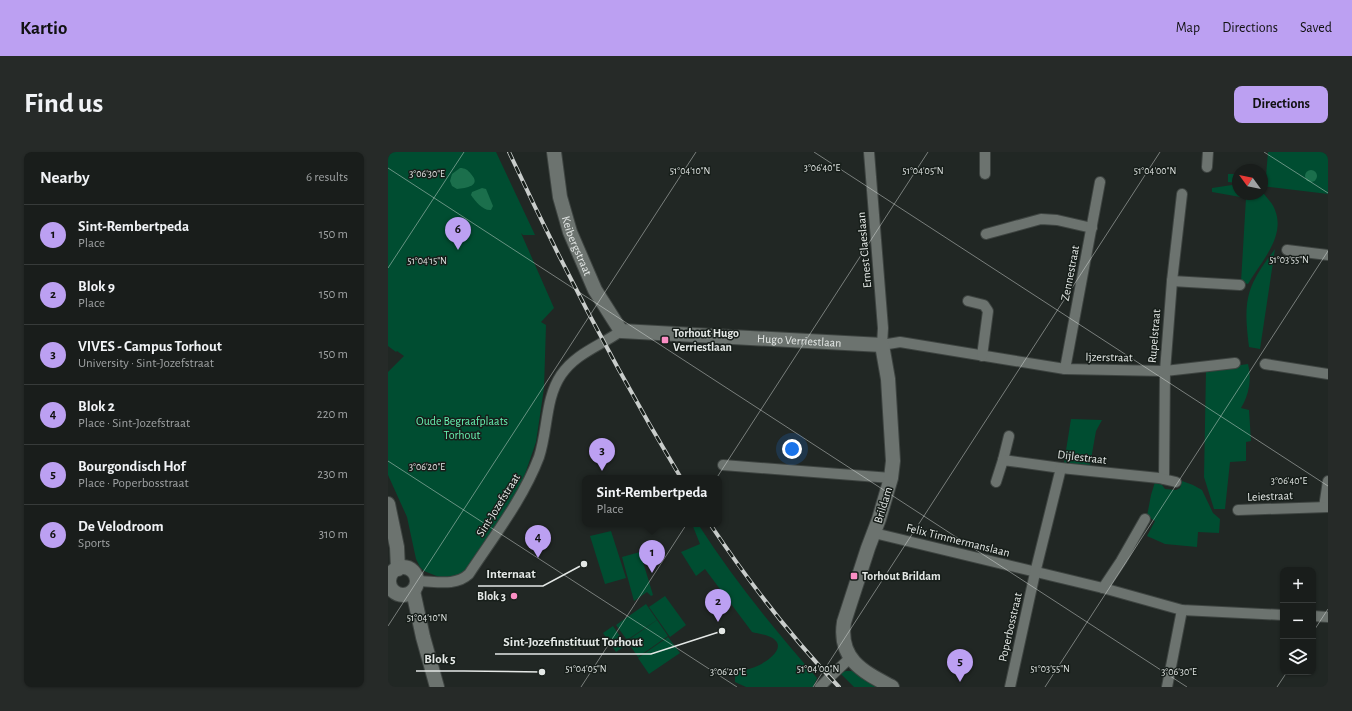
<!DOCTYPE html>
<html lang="en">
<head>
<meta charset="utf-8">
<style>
	:root { --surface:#191d1b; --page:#262a28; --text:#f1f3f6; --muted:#9fa2a3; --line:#373b3a; --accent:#bca0f2 }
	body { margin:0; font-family:"Alegreya Sans",sans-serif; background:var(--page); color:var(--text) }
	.controls { position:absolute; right:12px; bottom:12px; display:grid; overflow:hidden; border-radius:8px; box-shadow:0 1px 3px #0004 }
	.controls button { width:36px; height:36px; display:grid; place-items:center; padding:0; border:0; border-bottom:1px solid var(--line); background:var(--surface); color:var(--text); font:20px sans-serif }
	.compass { position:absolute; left:844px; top:12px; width:36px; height:36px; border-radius:50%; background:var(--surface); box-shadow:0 1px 3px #0004; rotate:303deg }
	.you { position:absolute; left:404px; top:297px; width:14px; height:14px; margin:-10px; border:3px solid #fff; border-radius:50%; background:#1a73e8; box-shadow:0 0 0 6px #1a73e833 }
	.badge { display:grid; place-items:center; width:26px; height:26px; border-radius:50%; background:var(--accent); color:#111; font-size:13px; font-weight:700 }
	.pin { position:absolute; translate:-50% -33px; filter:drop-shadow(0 1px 2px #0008) }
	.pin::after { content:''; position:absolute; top:21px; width:14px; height:12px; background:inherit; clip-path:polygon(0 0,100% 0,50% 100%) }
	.popup { position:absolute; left:194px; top:323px; width:140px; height:52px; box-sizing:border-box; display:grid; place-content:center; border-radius:8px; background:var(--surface); filter:drop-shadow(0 1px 3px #0005); font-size:13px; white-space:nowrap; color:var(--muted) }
	.popup b { font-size:15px; color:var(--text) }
	.popup::after { content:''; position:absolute; left:50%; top:100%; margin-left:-8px; border:8px solid transparent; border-top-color:var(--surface) }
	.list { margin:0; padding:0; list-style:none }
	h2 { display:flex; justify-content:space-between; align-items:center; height:52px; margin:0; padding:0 16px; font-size:17px }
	h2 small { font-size:13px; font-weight:400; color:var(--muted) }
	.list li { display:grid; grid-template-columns:26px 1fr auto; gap:12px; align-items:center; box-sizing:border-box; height:60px; padding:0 16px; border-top:1px solid var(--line) }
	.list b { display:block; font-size:15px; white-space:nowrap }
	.list p { margin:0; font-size:13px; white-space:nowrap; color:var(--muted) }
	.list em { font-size:13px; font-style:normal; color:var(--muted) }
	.icon { flex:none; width:22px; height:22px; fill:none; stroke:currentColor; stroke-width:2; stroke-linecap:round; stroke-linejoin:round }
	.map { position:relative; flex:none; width:940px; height:535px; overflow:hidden; border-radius:8px }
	header { display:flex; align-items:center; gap:24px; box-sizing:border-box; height:56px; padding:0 20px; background:var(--accent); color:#111 }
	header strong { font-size:19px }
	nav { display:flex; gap:22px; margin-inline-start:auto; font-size:14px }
	.intro { display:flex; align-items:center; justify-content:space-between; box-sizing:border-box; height:96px; padding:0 24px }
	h1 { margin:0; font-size:28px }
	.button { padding:10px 18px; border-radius:8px; background:var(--accent); color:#111; font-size:14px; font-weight:700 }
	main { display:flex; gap:24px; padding:0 24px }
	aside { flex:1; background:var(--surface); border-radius:8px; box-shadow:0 1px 3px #0004 }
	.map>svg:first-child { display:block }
	.green { fill:#004d31 }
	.water { fill:#1b6f4c }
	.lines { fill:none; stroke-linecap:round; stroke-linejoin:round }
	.street-casing { stroke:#3e4441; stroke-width:12 }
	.secondary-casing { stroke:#3e4441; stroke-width:16 }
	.street { stroke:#6c736f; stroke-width:10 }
	.secondary { stroke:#6c736f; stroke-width:14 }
	.rail-casing { stroke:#c9cdcb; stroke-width:4 }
	.rail { stroke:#171e1a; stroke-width:2.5; stroke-dasharray:8; stroke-linecap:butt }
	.ticks { fill:none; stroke:#e4e8e6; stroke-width:1; stroke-opacity:0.45 }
	.poi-dot { fill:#fb8fc4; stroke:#171e1a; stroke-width:1.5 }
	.labels { text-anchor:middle; stroke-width:3; stroke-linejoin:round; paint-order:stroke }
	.street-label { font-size:12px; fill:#e4e8e6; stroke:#171e1a }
	.poi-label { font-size:12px; font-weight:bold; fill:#e4e8e6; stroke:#171e1a; text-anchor:start }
	.park-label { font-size:12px; fill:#67f1b1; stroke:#171e1a }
	.ticks-label { font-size:10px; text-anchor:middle; fill:#e4e8e6; stroke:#171e1a; stroke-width:3; stroke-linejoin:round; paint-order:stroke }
	.leader { fill:none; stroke:#e4e8e6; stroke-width:1.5 }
	.callout-dot { fill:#e4e8e6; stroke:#171e1a; stroke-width:1.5 }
	.callout-label { font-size:13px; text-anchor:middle; font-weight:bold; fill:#e4e8e6; stroke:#171e1a; stroke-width:3; stroke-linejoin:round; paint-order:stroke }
</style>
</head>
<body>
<header>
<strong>Kartio</strong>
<nav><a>Map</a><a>Directions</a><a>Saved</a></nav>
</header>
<div class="intro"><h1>Find us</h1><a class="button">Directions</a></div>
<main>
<aside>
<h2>Nearby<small>6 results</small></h2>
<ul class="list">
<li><span class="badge">1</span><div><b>Sint-Rembertpeda</b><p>Place</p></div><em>150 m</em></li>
<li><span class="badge">2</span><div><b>Blok 9</b><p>Place</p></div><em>150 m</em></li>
<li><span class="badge">3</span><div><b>VIVES - Campus Torhout</b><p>University · Sint-Jozefstraat</p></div><em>150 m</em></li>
<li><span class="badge">4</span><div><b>Blok 2</b><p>Place · Sint-Jozefstraat</p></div><em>220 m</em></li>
<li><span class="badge">5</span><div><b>Bourgondisch Hof</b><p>Place · Poperbosstraat</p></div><em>230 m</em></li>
<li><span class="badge">6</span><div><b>De Velodroom</b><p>Sports</p></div><em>310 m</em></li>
</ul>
</aside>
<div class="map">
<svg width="940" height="535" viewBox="0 0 940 535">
	<rect width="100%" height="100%" fill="#212724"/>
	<g class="green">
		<polygon points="0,0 108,0 147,83 135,83 133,81 166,156 153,170 158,173 156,236 148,290 137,322 127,344 80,417 68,426 51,425 36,419 32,415 28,407 19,365 0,323 0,220 16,204 9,199 8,200 0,194"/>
		<polygon points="880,0 940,0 940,42 874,34 874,24 878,24"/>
		<polygon points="840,22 850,22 850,31 840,30"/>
		<path d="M844,33L850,34V42H874V41L876,42C880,47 885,52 887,58C898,85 872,111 860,132L853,130L858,46L824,40V36Z"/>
		<path d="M887,97L872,197L861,195C855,147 858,135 887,97Z"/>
		<path d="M860,212C864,227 861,243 853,256L861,258L863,289L858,290V309L842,310L837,357H826L816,325L818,218Z"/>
		<polygon points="683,267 714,268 708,279 702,313 676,311"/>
		<polygon points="794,329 805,333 814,338 825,361 832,367 831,381 810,380 809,395 777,392 759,384 767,369 759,364 763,343 767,330 774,333 777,337 788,338 792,336"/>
		<path d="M304,372H310C345,427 386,477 429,526L425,535H358L347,530V523L351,517C355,517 360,518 364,516C372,514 397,500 388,489C383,483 371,482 364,480L317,417L308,424L293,400L312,392Z"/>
		<polygon points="223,379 238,426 217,432 202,384"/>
		<polygon points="252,400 265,443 263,444 259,440 246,449 234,405"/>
		<polygon points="277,444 298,473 282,485 261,455"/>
		<polygon points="258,452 269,468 239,488 228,473"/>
		<polygon points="269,468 280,484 250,505 239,489"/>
		<polygon points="225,474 238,493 228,500 215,481"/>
		<polygon points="280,485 292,501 261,522 250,506"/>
		<polygon points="458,519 464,519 492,535 466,535 452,521"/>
	</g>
	<g class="water">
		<path d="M72,16C77,16 80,18 83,22C94,34 78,36 69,37L64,34L62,29L64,22Z"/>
		<circle cx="923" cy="24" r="6"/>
		<path d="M94,36L98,37L105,54L103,58C95,59 87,49 83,43L84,40Z"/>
	</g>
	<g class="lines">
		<g class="street-casing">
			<g id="street">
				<polyline points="481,0 495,176 494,193 512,190 677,217 777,219 847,211"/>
				<polyline points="819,15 820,0"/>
				<polyline points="597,22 597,0"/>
				<polyline points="598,82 653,67 669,68 704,76"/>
				<polyline points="899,98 940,103"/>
				<polyline points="784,129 852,133"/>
				<polyline points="580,149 596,153 600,159 594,204"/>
				<polyline points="877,212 940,222"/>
				<polyline points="677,217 712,30"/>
				<polyline points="615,308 621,284"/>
				<polyline points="335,313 503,326"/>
				<polyline points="776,327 777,219 784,129 794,42"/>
				<polyline points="608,330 615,308 673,316 771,326 788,330"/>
				<polyline points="936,355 940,329"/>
				<polyline points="850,358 940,355"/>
				<polyline points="486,381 715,436 794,458 895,463"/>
				<polyline points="0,421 4,421"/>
				<path d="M29,429C47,429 67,435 81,422C106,384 135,347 151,305C160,278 157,247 173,223C188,201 212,194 233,179"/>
				<polyline points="715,436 733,409 757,367"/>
				<polyline points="925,464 940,465"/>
				<polyline points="432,535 443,524 462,506"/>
				<polyline points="622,535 647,421 673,316"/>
				<polyline points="779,535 794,458"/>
			</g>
		</g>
		<g class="secondary-casing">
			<g id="secondary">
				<path id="s1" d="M166,0L172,45L182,80L207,138L233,179L494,193L500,227L505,309L503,326L491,367L480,396L456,470C450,508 476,520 504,535"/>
				<polyline points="0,352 9,395 10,417"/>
				<circle cx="15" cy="429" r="14"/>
				<polyline points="25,439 35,485 49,535"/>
			</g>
		</g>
		<use href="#street" class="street"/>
		<use href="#secondary" class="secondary"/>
		<g class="rail-casing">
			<g id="rail">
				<path d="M121,0C173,112 230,221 293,326"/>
				<path d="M322,372C361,430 403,485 451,535"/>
			</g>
		</g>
		<use href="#rail" class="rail"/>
	</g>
	<path class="ticks" d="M426,0L940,334M876,0L940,41M0,16L799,535M0,116L76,0M0,309L349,535M0,474L308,0M925,480L940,457M193,535L540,0M425,535L772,0M657,535L940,99M889,535L899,520"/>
	<g class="poi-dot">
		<rect x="273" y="184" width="8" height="8" rx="2"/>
		<rect x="462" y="420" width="8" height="8" rx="2"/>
		<circle cx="126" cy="444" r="4"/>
	</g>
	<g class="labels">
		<g class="street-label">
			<text dy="4" stroke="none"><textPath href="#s1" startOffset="97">Keibergstraat</textPath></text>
			<text transform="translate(476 98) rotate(-95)" y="4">Ernest Claeslaan</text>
			<text transform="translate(682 121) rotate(-79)" y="4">Zennestraat</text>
			<text transform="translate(766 184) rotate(-85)" y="4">Rupelstraat</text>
			<text dy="4" stroke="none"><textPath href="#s1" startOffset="372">Hugo Verriestlaan</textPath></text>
			<text transform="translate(721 205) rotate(1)" y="4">Ijzerstraat</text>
			<text transform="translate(694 305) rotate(7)" y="4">Dijlestraat</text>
			<text transform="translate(882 344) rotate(-2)" y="4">Leiestraat</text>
			<text transform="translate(110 353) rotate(-58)" y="4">Sint-Jozefstraat</text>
			<text transform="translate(495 353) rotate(-73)" y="4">Brildam</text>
			<text transform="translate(570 388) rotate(14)" y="4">Felix Timmermanslaan</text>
			<text transform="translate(622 475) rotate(-77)" y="4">Poperbosstraat</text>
		</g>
		<g class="poi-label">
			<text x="285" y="185">Torhout Hugo<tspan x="285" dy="14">Verriestlaan</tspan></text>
			<text x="474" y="428">Torhout Brildam</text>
			<text x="118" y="448" text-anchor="end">Blok 3</text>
		</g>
		<g class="park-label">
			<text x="74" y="273">Oude Begraafplaats<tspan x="74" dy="14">Torhout</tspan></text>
		</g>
	</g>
	<g class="ticks-label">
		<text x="434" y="19">3°06'40"E</text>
		<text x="302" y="22">51°04'10"N</text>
		<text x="535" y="22">51°04'05"N</text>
		<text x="767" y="22">51°04'00"N</text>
		<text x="39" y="25">3°06'30"E</text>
		<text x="901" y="111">51°03'55"N</text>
		<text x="39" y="112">51°04'15"N</text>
		<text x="39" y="318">3°06'20"E</text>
		<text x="901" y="332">3°06'40"E</text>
		<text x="39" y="469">51°04'10"N</text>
		<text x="198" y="520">51°04'05"N</text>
		<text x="430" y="520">51°04'00"N</text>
		<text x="662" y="520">51°03'55"N</text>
		<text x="340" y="523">3°06'20"E</text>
		<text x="791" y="523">3°06'30"E</text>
	</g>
	<path class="leader" d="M196 412L155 434H90M334 479L263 502H107M154 520L76 519H28"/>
	<g class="callout-dot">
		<circle cx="196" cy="412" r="4"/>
		<circle cx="334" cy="479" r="4"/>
		<circle cx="154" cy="520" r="4"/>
	</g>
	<g class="callout-label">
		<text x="123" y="426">Internaat</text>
		<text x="185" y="494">Sint-Jozefinstituut Torhout</text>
		<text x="52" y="511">Blok 5</text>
	</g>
</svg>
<div class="controls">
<button>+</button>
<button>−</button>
<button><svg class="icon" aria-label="layers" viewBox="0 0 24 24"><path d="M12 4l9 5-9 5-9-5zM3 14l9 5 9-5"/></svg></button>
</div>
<svg class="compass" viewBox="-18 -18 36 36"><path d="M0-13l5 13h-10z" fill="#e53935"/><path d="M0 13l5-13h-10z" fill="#9fa2a3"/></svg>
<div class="you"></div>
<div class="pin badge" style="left:264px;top:421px">1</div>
<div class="popup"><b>Sint-Rembertpeda</b>Place</div>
<div class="pin badge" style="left:330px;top:470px">2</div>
<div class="pin badge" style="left:214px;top:319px">3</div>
<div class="pin badge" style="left:150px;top:406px">4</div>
<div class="pin badge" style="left:572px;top:530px">5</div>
<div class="pin badge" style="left:70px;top:98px">6</div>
</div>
</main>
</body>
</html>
